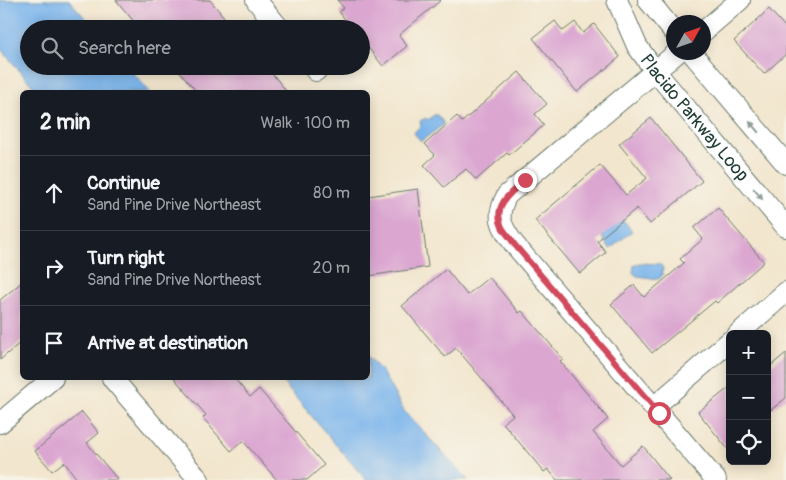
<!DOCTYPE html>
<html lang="en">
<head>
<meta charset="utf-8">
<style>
	:root { --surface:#171b24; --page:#20242c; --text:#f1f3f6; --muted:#9ea1a6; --line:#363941 }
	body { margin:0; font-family:Pangolin,sans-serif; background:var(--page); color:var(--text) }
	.controls { position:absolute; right:15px; bottom:15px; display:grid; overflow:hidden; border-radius:8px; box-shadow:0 2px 12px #0003 }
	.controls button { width:45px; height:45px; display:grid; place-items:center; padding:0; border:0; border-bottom:1px solid var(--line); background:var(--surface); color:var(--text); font:25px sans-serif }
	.compass { position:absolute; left:666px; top:15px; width:45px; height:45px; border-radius:50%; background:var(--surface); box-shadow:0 2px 12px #0003; rotate:50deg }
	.stop { position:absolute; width:15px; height:15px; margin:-11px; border:4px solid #d1495b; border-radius:50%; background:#fff }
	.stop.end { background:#d1495b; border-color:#fff; box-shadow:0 1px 5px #0008 }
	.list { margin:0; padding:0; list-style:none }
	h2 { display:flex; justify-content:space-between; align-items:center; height:65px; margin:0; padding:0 20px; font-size:21px }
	h2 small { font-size:16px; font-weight:400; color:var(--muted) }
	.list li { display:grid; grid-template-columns:32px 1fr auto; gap:15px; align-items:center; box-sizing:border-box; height:75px; padding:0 20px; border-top:1px solid var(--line) }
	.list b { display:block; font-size:19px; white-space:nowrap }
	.list p { margin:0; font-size:16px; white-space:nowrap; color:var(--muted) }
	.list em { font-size:16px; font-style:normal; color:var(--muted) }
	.icon { flex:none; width:28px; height:28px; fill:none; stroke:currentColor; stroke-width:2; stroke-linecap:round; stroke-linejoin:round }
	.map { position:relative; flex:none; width:786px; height:480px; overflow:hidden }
	.search { position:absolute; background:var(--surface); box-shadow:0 2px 12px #0003; left:20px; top:20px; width:350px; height:55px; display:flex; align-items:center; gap:12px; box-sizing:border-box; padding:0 18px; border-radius:28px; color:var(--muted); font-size:19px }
	.panel { position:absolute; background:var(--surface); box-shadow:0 2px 12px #0003; left:20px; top:90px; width:350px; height:290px; border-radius:8px }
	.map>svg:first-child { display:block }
	.water { fill:#7bb5ec; stroke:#4d7990 }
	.building { fill:#dba7d1 }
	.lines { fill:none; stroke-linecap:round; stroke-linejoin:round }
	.minor-casing { stroke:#69786a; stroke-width:22 }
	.minor { stroke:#fff; stroke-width:20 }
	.oneway { fill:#8f9e9a }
	.route { stroke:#d1495b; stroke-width:6 }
	.labels { text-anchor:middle; stroke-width:4.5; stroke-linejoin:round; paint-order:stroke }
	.street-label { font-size:18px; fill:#1f3d34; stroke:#f7f3e8 }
</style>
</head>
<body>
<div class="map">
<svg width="786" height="480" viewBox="0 0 786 480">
	<rect width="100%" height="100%" fill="#f7f3e8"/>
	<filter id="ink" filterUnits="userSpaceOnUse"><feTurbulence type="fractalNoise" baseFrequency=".02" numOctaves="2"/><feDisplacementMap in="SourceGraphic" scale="10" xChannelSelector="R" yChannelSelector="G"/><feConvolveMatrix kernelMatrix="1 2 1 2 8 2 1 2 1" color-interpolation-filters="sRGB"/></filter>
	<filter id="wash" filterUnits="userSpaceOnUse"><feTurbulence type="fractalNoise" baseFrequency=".0096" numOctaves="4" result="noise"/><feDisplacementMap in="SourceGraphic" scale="20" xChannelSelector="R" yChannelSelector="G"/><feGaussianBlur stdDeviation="1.12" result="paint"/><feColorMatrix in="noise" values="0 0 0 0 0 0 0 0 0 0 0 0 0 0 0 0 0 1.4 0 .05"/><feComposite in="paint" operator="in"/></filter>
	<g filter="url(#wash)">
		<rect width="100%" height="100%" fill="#f2e6ce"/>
		<g class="water">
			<polygon points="0,0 69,0 95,29 29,29 29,66 127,66 150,92 38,92 0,48"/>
			<polygon points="434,115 437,115 443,122 443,125 421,141 414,133 421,125 420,121 426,118 428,120"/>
			<path d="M616,211L632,231L610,249C595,229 603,229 616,211Z"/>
			<polygon points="639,263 660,264 663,268 662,276 659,279 637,276 633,273 634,265"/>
			<polygon points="368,356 382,372 404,411 468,480 366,480 279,378 368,378"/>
		</g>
		<g id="blocks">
			<g class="building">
				<polygon points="116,0 210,0 234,29 140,29"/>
				<polygon points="337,0 441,0 399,35 407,46 383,66 361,39 361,29 353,29 339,12 344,8"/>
				<polygon points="769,9 786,28 786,54 764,74 734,41"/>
				<polygon points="555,21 563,31 575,22 583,33 594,24 620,57 577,92 533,38"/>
				<polygon points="175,66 266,66 287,92 197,92"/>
				<polygon points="519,72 547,104 535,114 544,125 509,155 507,153 476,180 466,169 444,187 424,165 435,155 425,144 457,116 462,122"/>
				<polygon points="651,118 702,181 650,224 637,208 597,241 606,252 580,274 535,220 600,165 626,195 647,178 619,144"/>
				<polygon points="418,189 428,267 368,276 368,196"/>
				<polygon points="718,208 764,262 717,303 715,301 652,353 611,304 634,285 644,297 684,263 680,259 703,239 694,228"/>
				<polygon points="446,269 467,295 489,277 519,313 522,311 563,359 560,361 608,419 593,432 621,465 643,446 670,480 557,480 548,469 544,472 503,423 513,415 456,348 445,357 402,306"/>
				<polygon points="22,282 22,341 0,360 0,300"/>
				<polygon points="786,353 786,398 767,413 767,369"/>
				<polygon points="174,378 234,378 250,397 259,389 324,465 307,480 277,480 243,441 231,451 203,418 206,415"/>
				<polygon points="730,387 730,452 698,412"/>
				<polygon points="82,412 99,433 87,443 118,480 78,480 64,462 52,471 35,451"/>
			</g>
		</g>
	</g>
	<g filter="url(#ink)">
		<use href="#blocks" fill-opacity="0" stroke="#69786a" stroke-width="1"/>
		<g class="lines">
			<g class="minor-casing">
				<g id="minor">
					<polyline points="256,0 280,29"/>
					<path id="s1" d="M617,0L637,46L655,71L786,227"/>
					<polyline points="648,0 674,32"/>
					<polyline points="704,31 740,0"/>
					<path d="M678,52L507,195C495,217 501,225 514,244L716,480"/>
					<polyline points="691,52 786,164"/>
					<polyline points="312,66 316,71"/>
					<polyline points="738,334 786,292"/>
					<polyline points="112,378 199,480"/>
					<polyline points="654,407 730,341"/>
					<polyline points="0,423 53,378"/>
				</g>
			</g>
			<use href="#minor" class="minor"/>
		</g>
		<defs><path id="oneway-solid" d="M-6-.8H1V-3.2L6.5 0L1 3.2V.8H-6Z" transform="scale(1.25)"/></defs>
		<g class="oneway">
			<use href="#oneway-solid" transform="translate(754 127) rotate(-130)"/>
			<use href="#oneway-solid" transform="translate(758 194) rotate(50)"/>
		</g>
	</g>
	<g class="lines" filter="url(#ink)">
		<path class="route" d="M525,180C511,192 492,206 502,227C505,233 511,238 514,244L659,413"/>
	</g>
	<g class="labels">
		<g class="street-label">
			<text dy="6" stroke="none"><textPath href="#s1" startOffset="142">Placido Parkway Loop</textPath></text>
		</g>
	</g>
</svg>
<div class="controls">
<button>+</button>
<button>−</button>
<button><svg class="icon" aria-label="locate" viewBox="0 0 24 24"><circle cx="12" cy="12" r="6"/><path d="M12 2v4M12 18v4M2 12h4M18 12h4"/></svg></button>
</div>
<svg class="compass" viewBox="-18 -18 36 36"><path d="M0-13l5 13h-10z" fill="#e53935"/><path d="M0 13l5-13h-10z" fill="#9ea1a6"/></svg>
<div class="stop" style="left:659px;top:413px"></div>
<div class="stop end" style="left:525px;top:180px"></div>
<div class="search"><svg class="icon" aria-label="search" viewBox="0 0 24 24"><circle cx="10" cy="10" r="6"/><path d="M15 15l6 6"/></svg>Search here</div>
<section class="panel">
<h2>2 min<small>Walk · 100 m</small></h2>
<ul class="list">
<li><svg class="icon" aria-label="ahead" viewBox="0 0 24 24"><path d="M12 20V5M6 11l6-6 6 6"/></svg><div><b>Continue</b><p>Sand Pine Drive Northeast</p></div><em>80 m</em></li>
<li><svg class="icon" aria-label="right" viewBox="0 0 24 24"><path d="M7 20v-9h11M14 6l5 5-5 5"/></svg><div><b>Turn right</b><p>Sand Pine Drive Northeast</p></div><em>20 m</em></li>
<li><svg class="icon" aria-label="arrive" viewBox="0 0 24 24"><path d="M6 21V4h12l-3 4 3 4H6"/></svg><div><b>Arrive at destination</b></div></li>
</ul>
</section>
</div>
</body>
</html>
